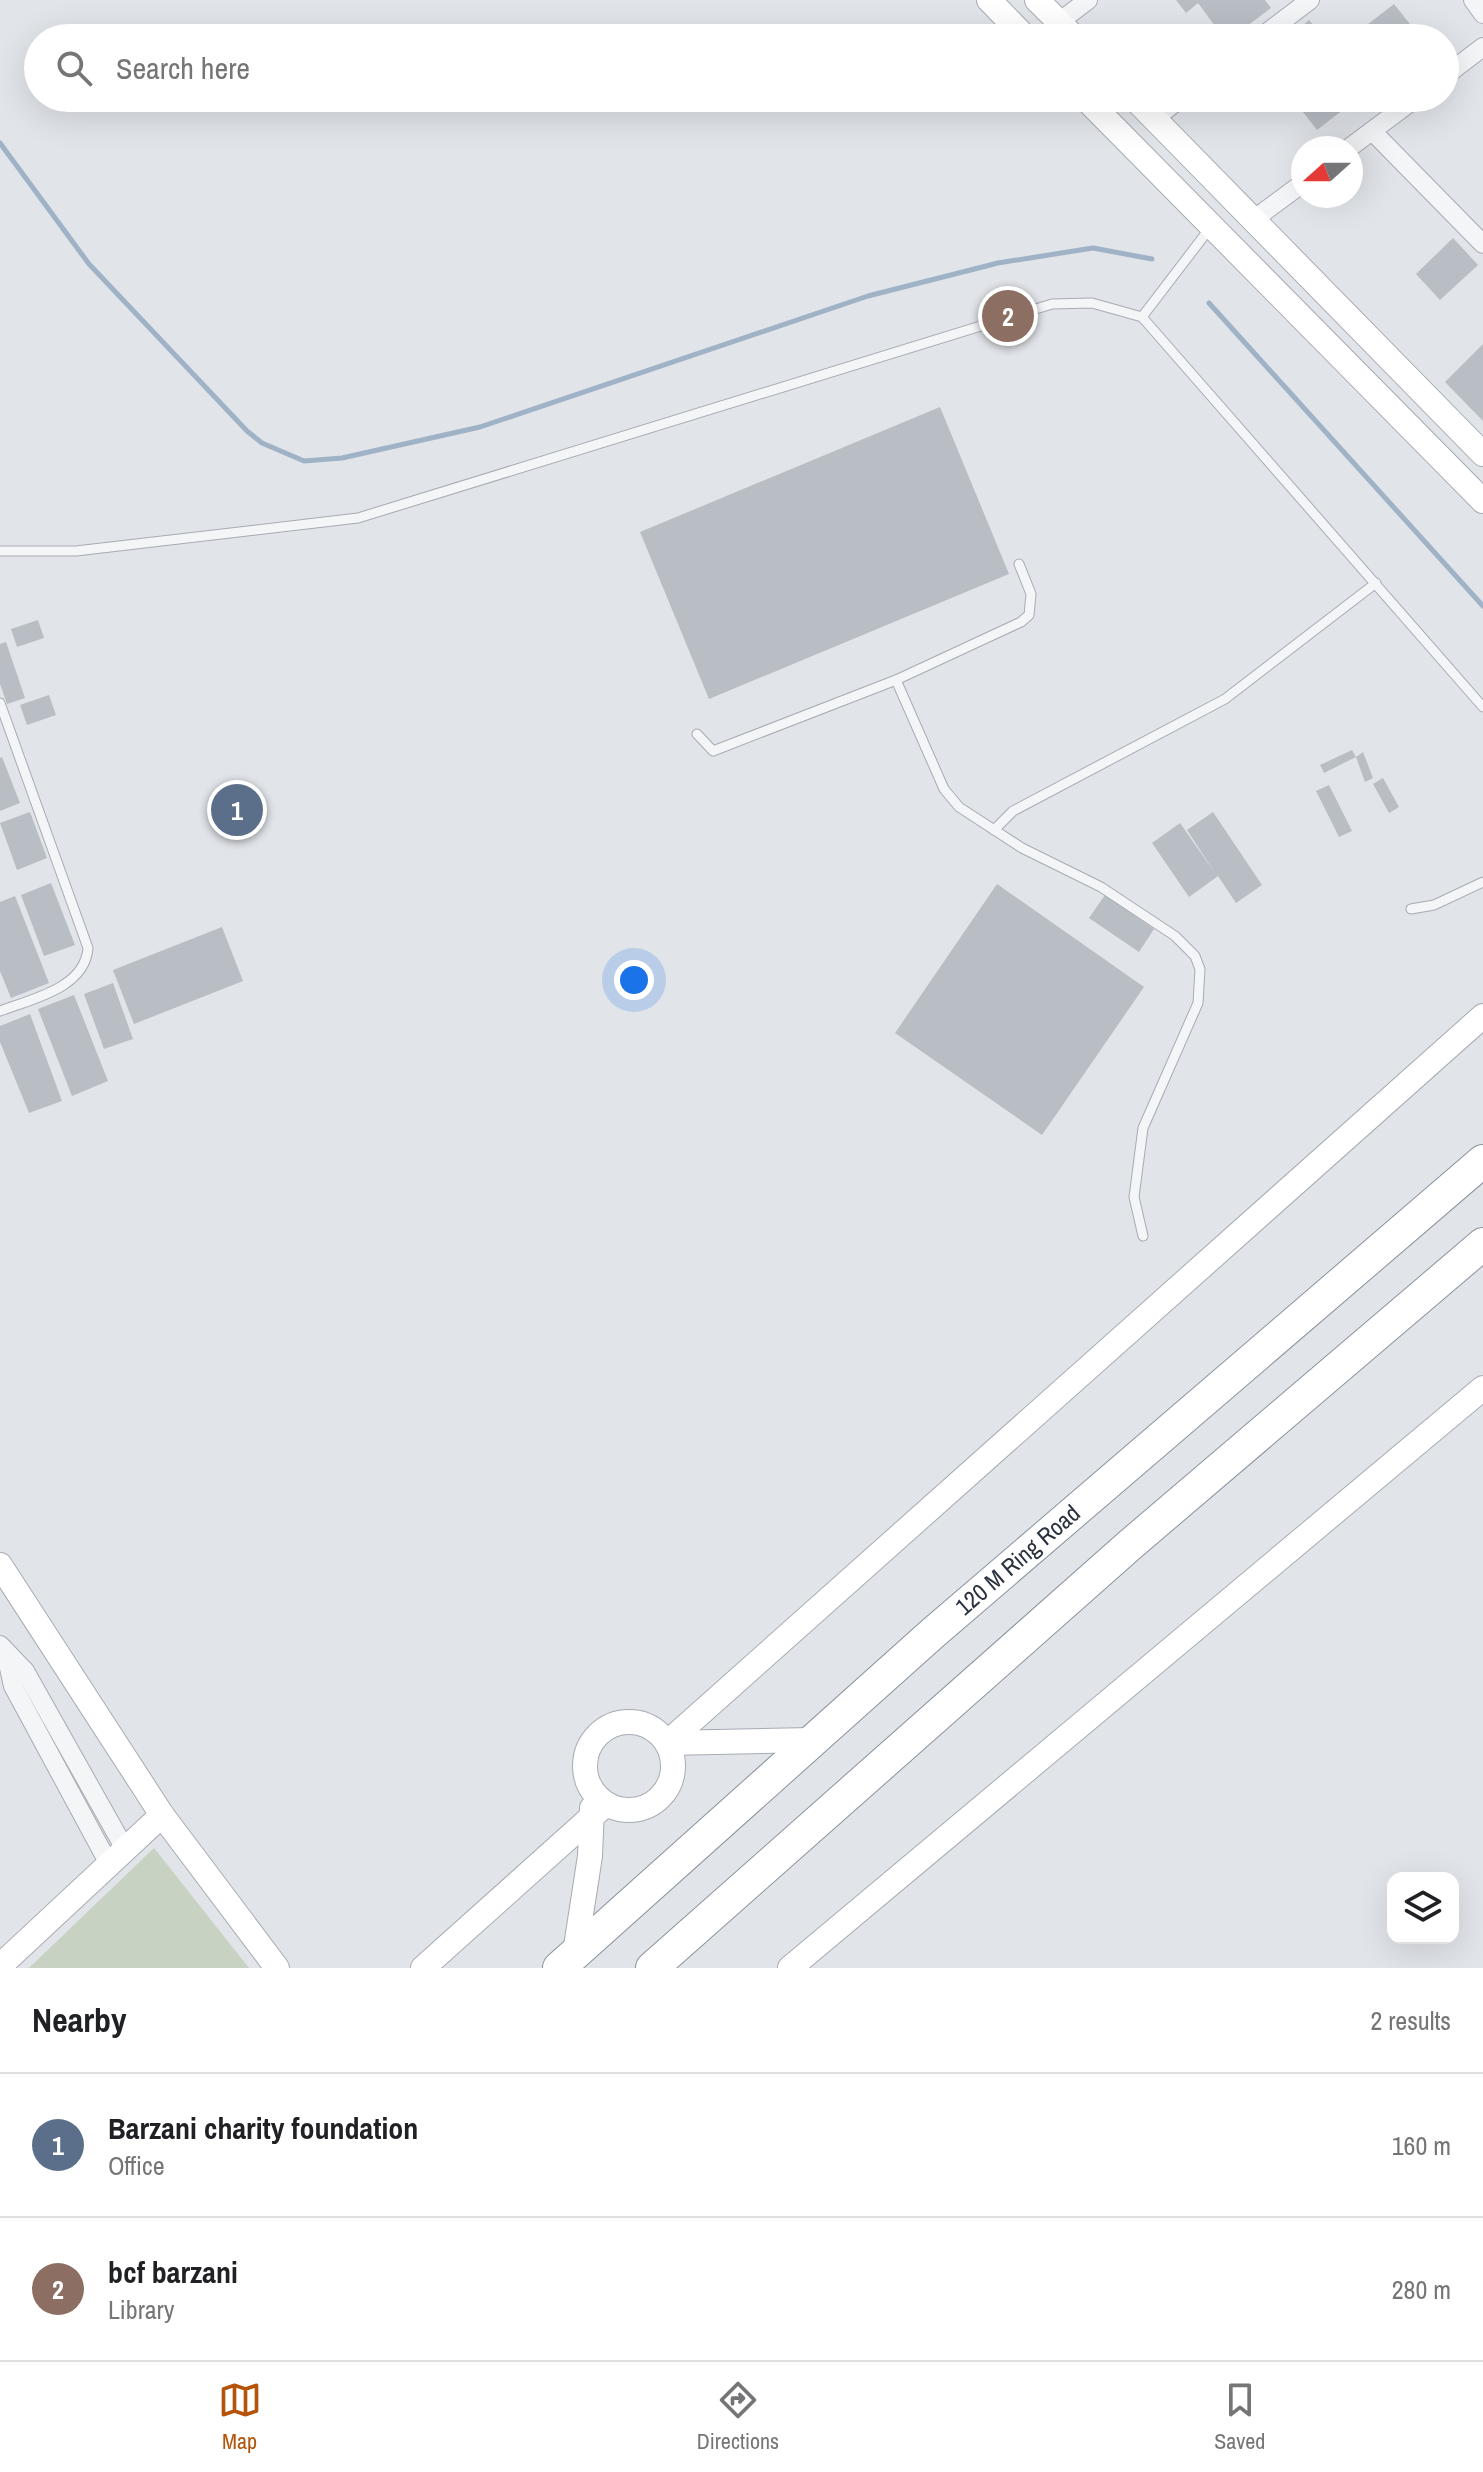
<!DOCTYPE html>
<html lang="en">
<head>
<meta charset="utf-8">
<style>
	:root { --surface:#fff; --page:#f6f6f6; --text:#202124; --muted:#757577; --line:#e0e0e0; --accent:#b45309 }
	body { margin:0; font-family:"Archivo Narrow",sans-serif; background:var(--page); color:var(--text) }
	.controls { position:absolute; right:24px; bottom:24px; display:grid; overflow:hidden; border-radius:16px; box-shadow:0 8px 32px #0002 }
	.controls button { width:72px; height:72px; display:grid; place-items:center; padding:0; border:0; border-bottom:2px solid var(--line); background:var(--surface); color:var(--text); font:40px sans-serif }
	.compass { position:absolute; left:1291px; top:136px; width:72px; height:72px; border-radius:50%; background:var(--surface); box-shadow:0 8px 32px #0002; rotate:249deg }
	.you { position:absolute; left:634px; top:980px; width:28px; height:28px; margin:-20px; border:6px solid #fff; border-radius:50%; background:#1a73e8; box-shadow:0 0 0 12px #1a73e833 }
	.badge { display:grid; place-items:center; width:52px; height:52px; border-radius:50%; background:var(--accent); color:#fff; font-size:26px; font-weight:700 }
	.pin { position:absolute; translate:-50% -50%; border:4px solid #fff; box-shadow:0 2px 8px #0006 }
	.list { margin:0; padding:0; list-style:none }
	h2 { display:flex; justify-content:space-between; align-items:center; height:104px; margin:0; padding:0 32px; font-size:34px }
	h2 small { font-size:26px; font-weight:400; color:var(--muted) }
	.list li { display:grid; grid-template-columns:52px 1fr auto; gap:24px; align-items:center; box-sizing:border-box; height:144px; padding:0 32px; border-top:2px solid var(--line) }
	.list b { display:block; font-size:30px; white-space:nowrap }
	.list p { margin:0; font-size:26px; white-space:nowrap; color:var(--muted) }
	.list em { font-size:26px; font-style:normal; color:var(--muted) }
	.icon { flex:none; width:44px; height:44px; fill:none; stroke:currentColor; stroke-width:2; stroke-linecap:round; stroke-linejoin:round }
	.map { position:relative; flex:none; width:1483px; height:1968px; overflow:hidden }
	.search { position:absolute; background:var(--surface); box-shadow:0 8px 32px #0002; left:24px; right:24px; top:24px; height:88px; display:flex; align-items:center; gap:20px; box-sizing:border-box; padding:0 28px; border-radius:44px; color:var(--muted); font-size:30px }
	.sheet { height:392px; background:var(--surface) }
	nav { display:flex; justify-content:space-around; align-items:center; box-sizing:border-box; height:112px; border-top:2px solid var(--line); background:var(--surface); font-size:22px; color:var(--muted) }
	nav a { display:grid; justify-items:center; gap:4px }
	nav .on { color:var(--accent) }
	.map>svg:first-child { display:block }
	.green { fill:#c7d2c3 }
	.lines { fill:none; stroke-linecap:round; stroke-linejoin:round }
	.stream { stroke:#9fb2c6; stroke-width:5 }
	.building { fill:#b9bec5 }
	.lane-casing { stroke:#a7abb3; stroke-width:11 }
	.street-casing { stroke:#a7abb3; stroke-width:20 }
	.secondary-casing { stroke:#a7abb3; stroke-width:26 }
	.highway-casing { stroke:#8a929e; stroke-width:34 }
	.lane { stroke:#f4f5f7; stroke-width:9 }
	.street { stroke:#f4f5f7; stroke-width:18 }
	.secondary { stroke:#fff; stroke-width:24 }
	.highway { stroke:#fff; stroke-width:32 }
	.labels { text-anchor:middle; stroke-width:6; stroke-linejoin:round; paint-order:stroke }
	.street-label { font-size:24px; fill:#2b323f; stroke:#f1f3f6 }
</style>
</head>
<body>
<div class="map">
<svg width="1483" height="1968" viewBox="0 0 1483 1968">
	<rect width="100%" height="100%" fill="#e1e4e9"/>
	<polygon class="green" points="154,1848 249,1968 29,1968"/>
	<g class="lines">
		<g class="stream">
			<polyline points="0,143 89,264 247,431 262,443 304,461 342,458 480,427 868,296 998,263 1093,248 1152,259"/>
			<polyline points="1209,303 1483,606"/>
		</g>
	</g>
	<g class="building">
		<polygon points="1176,0 1265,0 1271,8 1231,38 1224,38 1198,3 1186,13"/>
		<polygon points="1394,4 1421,38 1350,38"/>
		<polygon points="1309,20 1324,38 1288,38"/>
		<polygon points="1292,98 1335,98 1344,109 1317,130"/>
		<polygon points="1453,238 1478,265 1440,300 1416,274"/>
		<polygon points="1483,344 1483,421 1445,382"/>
		<polygon points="940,407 1009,574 709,699 640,532"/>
		<polygon points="38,620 44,638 17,647 11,629"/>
		<polygon points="6,642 25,698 7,704 0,684 0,644"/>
		<polygon points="49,695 56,715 27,725 20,705"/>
		<polygon points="1352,750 1356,757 1363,752 1373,778 1365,782 1356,757 1324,773 1320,765"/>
		<polygon points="2,757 20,803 0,811 0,758"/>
		<polygon points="1383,778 1399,807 1389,813 1373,784"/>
		<polygon points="1329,785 1352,831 1339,837 1316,791"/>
		<polygon points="30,812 47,858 17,870 0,823"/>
		<polygon points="1213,812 1262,885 1236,903 1218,876 1189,897 1152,843 1180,823 1215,873 1187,830"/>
		<polygon points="51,883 75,945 44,956 21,895"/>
		<polygon points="997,884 1144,987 1042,1135 895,1033"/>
		<polygon points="1105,895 1154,929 1139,952 1089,918"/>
		<polygon points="15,896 49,983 11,998 0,971 0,902"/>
		<polygon points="222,927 243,981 134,1024 113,970"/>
		<polygon points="113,983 133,1039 104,1049 84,994"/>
		<polygon points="74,995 108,1081 72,1096 38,1009"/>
		<polygon points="30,1014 62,1101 29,1113 0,1042 0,1026"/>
	</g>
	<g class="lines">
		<g class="lane-casing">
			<g id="lane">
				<polyline points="1142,317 1210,228"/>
				<polyline points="0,551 76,551 358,518 1052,304 1092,303 1142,317 1483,707"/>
				<polyline points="896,680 944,789 959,807 1022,848 1101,887 1175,936 1195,956 1200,969 1198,1003 1143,1128 1134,1197 1143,1236"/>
				<path d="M0,703L88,948C85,988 32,999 0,1011"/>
				<polyline points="697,734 713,751 896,680 1021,622 1029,615 1031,594 1019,564"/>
				<polyline points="994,830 1013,811 1225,699 1376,583"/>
				<polyline points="1411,909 1434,905 1483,882"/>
			</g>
		</g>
		<g class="street-casing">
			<g id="street">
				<polyline points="1473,0 1483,14"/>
				<polyline points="1059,22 1088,0"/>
				<polyline points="1260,38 1310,0"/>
				<polyline points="1445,76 1483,47"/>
				<polyline points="1154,119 1181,98"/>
				<polyline points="1372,131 1483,244"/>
				<polyline points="1349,148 1416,98"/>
				<polyline points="1253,220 1303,183"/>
				<polyline points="0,1645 25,1671 125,1849"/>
				<polyline points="6,1654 13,1686 109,1864"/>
			</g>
		</g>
		<g class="secondary-casing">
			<g id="secondary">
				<polyline points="989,0 1026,38"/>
				<polyline points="1037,0 1075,38"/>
				<polyline points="1085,98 1483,501"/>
				<polyline points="1134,98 1483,454"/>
				<polyline points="0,1565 162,1815 277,1968"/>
				<circle cx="629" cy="1766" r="44"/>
				<polyline points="667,1743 1483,1016"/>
				<polyline points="667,1743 811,1740"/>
				<polyline points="575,1953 590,1856 592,1808"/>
				<polyline points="0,1966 162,1815"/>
				<polyline points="423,1968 606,1804"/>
				<polyline points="790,1968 1483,1388"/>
			</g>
		</g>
		<g class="highway-casing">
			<g id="highway">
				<path id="s1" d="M559,1968L933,1633L1483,1161"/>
				<polyline points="652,1968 1131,1544 1483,1244"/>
			</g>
		</g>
		<use href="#lane" class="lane"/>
		<use href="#street" class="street"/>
		<use href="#secondary" class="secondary"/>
		<use href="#highway" class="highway"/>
	</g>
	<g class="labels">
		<g class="street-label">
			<text dy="8" stroke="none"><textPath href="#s1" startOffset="614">120 M Ring Road</textPath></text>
		</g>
	</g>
</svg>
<div class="controls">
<button><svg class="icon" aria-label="layers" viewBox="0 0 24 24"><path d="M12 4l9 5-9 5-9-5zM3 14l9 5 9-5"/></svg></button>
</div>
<svg class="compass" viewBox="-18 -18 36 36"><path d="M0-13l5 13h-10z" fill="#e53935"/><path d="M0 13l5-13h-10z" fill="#757577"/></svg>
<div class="you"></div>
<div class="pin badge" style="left:237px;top:810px;background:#5c6f8a">1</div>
<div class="pin badge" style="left:1008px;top:316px;background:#8d6e63">2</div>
<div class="search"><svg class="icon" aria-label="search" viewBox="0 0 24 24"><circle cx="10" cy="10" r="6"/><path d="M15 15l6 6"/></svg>Search here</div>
</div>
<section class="sheet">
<h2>Nearby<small>2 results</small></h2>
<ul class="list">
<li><span class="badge" style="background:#5c6f8a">1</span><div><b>Barzani charity foundation</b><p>Office</p></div><em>160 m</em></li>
<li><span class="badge" style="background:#8d6e63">2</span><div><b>bcf barzani</b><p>Library</p></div><em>280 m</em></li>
</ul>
</section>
<nav>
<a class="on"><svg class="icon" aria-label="map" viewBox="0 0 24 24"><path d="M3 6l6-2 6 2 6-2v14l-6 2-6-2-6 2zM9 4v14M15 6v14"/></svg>Map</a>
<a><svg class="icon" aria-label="directions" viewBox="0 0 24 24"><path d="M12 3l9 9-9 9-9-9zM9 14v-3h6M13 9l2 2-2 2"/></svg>Directions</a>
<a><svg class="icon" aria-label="saved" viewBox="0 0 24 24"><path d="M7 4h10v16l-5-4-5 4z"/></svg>Saved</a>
</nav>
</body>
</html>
